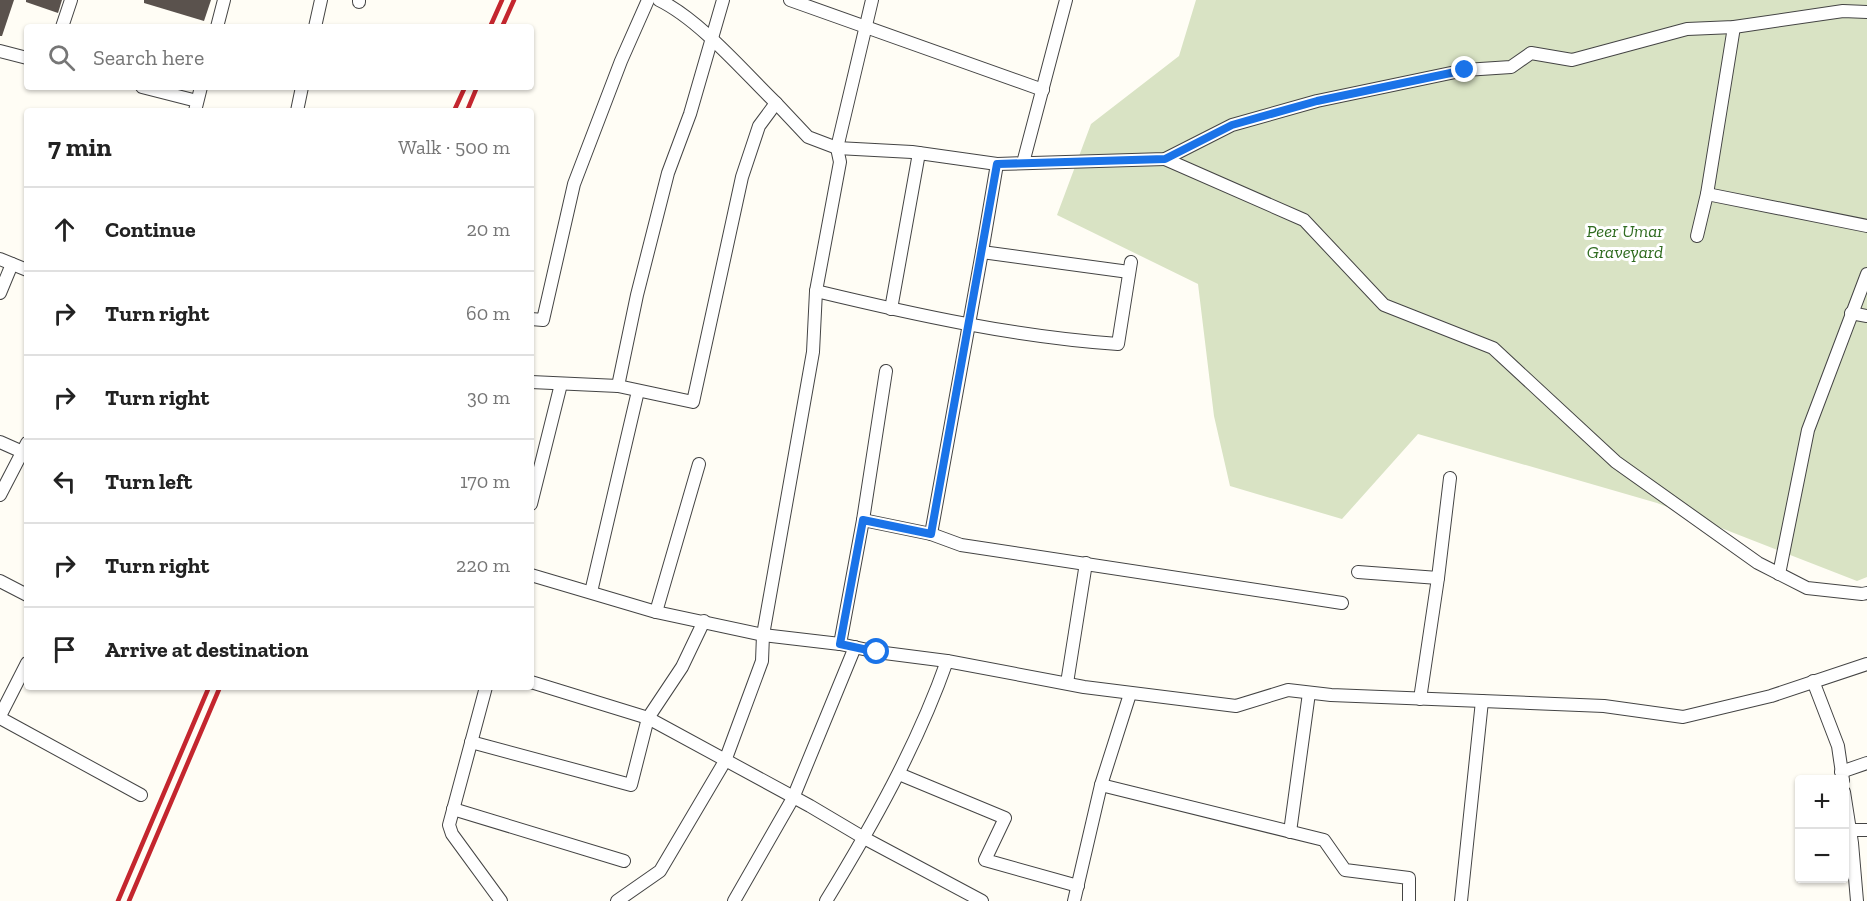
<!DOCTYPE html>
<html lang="en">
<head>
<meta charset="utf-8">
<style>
	:root { --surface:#fff; --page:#f2f2f2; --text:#222; --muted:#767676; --line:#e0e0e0 }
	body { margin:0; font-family:"Zilla Slab",serif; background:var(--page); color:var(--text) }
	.controls { position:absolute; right:18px; bottom:18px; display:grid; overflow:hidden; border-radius:6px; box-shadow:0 2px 4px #0004 }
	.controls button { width:54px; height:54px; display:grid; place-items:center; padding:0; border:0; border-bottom:2px solid var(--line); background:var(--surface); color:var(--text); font:30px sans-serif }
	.stop { position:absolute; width:18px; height:18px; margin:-14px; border:4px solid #1a73e8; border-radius:50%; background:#fff }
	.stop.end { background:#1a73e8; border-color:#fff; box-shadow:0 2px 6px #0008 }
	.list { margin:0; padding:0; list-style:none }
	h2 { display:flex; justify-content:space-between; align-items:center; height:78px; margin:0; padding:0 24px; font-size:26px }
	h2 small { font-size:20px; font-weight:400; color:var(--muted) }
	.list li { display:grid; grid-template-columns:39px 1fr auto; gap:18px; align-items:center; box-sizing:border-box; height:84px; padding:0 24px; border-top:2px solid var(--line) }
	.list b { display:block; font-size:22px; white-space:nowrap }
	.list em { font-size:20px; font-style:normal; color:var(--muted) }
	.icon { flex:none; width:33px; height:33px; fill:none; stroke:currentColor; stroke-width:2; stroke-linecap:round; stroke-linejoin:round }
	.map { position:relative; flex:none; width:1867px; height:901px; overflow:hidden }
	.search { position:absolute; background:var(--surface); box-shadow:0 2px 4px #0004; left:24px; top:24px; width:510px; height:66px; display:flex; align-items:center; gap:15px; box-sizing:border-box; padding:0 21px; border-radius:6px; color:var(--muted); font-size:22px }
	.panel { position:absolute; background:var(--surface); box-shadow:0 2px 4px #0004; left:24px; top:108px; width:510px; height:582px; border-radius:6px }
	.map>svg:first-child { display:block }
	.cemetery { fill:#d9e3c4 }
	.building { fill:#5a524d }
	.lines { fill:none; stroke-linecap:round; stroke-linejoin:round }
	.minor-casing { stroke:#444; stroke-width:14 }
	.minor { stroke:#fff; stroke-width:12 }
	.rail { stroke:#c4262e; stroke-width:4.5 }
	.route { stroke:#1a73e8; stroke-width:8 }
	.labels { text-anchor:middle; stroke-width:6; stroke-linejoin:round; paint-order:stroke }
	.park-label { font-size:18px; font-style:italic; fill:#2f6b1f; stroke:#fff }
</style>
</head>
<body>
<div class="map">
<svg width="1867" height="901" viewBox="0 0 1867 901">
	<rect width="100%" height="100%" fill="#fffdf5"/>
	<polygon class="cemetery" points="1196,0 1867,0 1867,577 1857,581 1657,503 1418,434 1342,519 1230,486 1214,416 1198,284 1057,215 1091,124 1179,56"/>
	<g class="building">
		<polygon points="0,0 14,0 2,36 0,36"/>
		<polygon points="26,0 62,0 58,13 26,2"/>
		<polygon points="144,0 211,0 204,21 144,3"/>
	</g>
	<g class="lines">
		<g class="minor-casing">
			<g id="minor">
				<polyline points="790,0 1043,90"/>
				<polyline points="359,2 359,0"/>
				<polyline points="62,27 71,0"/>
				<polyline points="217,27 224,0"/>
				<polyline points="315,27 321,0"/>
				<polyline points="0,51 27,58"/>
				<polyline points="142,87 197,101"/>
				<polyline points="776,103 808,137 837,148 912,152 997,164 982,252 1129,272"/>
				<polyline points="195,111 201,87"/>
				<polyline points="297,111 302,87"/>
				<polyline points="1165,159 1304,220 1384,305 1493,348 1616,462 1758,563 1807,588 1862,594 1867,593"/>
				<polyline points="1023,163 1066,0"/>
				<polyline points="997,164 1165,159 1232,125 1317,101 1465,70 1511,67 1531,53 1572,60 1687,29 1734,27 1843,11 1867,12"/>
				<polyline points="1707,194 1867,226"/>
				<polyline points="1697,236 1707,194 1734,27"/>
				<polyline points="0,259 27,270"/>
				<path d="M816,291C916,315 1016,337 1118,344L1131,262"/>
				<polyline points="0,293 12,264"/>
				<polyline points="891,309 919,153"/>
				<polyline points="1851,313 1867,316"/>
				<polyline points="531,319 543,320 574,184 621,61 648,0"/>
				<path d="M531,382L618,386L693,402L742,177L759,126L776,103C743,71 700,20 659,0"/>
				<polyline points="618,386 637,295 668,173 690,114 723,0"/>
				<polyline points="0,442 27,454"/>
				<polyline points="0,495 27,443"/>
				<polyline points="531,504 561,384"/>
				<polyline points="863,520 931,534 961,545 1342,603"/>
				<polyline points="931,534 982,252"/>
				<polyline points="1358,572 1438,578 1450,478"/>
				<polyline points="1779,574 1808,430 1867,274"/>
				<polyline points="531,575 656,612 763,635 840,644 877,652 947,661 1084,687 1236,706 1288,690 1331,695 1604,706 1683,717 1771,696 1867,664"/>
				<polyline points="0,581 27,595"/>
				<polyline points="591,592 638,391"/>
				<polyline points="656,612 699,464"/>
				<polyline points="840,644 863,520 886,371"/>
				<polyline points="1813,681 1838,746 1843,780"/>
				<polyline points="531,682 648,718 810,806 864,838 982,901"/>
				<polyline points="1067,683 1086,563"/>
				<polyline points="486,687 449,825 452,834 501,901"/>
				<polyline points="1420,699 1438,578"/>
				<polyline points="0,716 27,663"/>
				<polyline points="0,718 141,795"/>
				<polyline points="471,742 631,785 648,718 682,667 704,621"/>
				<polyline points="1841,772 1867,763"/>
				<polyline points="899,774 1005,818 985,860 1078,886"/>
				<polyline points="1101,785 1324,840 1345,870 1409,878 1409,901"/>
				<polyline points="1844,792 1852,843 1857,901"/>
				<polyline points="453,809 624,861"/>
				<polyline points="1850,830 1867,830"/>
				<polyline points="1290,832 1309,693"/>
				<polyline points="617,901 660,871 725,761 762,661 763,635 813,352 816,291 840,162 837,148 872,0"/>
				<polyline points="734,901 793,798 855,647"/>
				<path d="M826,901C873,824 917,746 947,661"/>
				<polyline points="1074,901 1101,785 1130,694"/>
				<polyline points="1461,901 1482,701"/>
			</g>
		</g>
		<use href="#minor" class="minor"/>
		<g class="rail">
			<polyline points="490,27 502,0"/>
			<polyline points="502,27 514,0"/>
			<polyline points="454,111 465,87"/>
			<polyline points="467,111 477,87"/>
			<polyline points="118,901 209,687"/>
			<polyline points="129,901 220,687"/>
		</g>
	</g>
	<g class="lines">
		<polyline class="route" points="877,652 840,644 863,520 931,534 997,164 1165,159 1232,125 1317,101 1465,70"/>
	</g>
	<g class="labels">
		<g class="park-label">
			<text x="1625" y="237">Peer Umar<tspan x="1625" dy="21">Graveyard</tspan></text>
		</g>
	</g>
</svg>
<div class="controls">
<button>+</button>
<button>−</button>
</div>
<div class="stop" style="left:877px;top:652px"></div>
<div class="stop end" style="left:1465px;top:70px"></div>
<div class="search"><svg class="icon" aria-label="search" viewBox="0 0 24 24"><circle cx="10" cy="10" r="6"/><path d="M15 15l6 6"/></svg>Search here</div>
<section class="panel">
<h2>7 min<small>Walk · 500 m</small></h2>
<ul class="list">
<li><svg class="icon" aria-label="ahead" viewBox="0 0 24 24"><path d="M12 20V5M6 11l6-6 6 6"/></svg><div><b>Continue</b></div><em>20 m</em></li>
<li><svg class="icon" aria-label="right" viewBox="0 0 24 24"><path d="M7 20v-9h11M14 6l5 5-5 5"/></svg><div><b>Turn right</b></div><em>60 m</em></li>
<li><svg class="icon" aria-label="right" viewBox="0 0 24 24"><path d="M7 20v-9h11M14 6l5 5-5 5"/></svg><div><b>Turn right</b></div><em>30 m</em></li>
<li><svg class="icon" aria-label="left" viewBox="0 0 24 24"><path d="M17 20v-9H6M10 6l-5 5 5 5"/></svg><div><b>Turn left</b></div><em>170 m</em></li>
<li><svg class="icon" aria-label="right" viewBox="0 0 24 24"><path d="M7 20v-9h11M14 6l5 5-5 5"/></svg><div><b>Turn right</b></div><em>220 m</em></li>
<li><svg class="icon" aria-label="arrive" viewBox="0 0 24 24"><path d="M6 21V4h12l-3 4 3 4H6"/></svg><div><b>Arrive at destination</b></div></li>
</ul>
</section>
</div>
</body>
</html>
